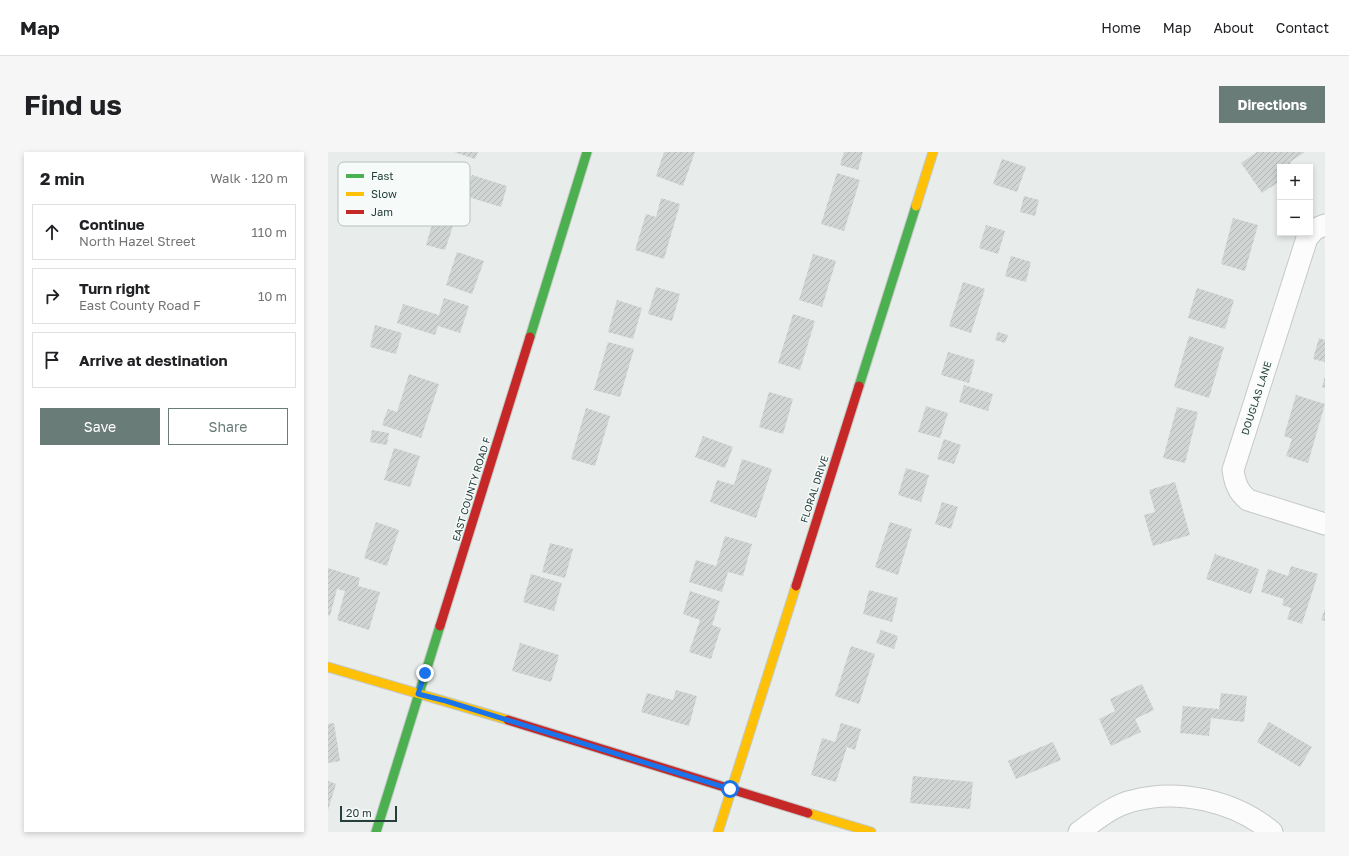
<!DOCTYPE html>
<html lang="en">
<head>
<meta charset="utf-8">
<style>
	:root { --surface:#fff; --page:#f6f6f6; --text:#202124; --muted:#757577; --line:#e0e0e0; --accent:#697c78 }
	body { margin:0; font-family:"Golos Text",sans-serif; background:var(--page); color:var(--text) }
	.controls { position:absolute; right:12px; top:12px; display:grid; overflow:hidden; border-radius:0px; box-shadow:0 2px 6px #0003 }
	.controls button { width:36px; height:36px; display:grid; place-items:center; padding:0; border:0; border-bottom:1px solid var(--line); background:var(--surface); color:var(--text); font:20px sans-serif }
	.scale { position:absolute; left:12px; bottom:10px; width:57px; box-sizing:border-box; padding-left:4px; border:2px solid #253f3b; border-top:0; font-size:11px; line-height:14px; white-space:nowrap; color:#253f3b; -webkit-text-stroke:3px #f6faf9; paint-order:stroke }
	.stop { position:absolute; width:12px; height:12px; margin:-9px; border:3px solid #1a73e8; border-radius:50%; background:#fff }
	.stop.end { background:#1a73e8; border-color:#fff; box-shadow:0 1px 4px #0008 }
	.list { margin:0; padding:0; list-style:none }
	h2 { display:flex; justify-content:space-between; align-items:center; height:52px; margin:0; padding:0 16px; font-size:17px }
	h2 small { font-size:13px; font-weight:400; color:var(--muted) }
	.list li { display:grid; grid-template-columns:26px 1fr auto; gap:12px; align-items:center; box-sizing:border-box; height:56px; margin:0 8px 8px; padding:0 8px; border:1px solid var(--line); border-radius:0px }
	.list b { display:block; font-size:15px; white-space:nowrap }
	.list p { margin:0; font-size:13px; white-space:nowrap; color:var(--muted) }
	.list em { font-size:13px; font-style:normal; color:var(--muted) }
	.actions { display:flex; gap:8px; padding:12px 16px }
	.actions a { flex:1; padding:9px 0; border:1px solid var(--accent); border-radius:0px; text-align:center; font-size:14px; color:var(--accent) }
	.actions .main { background:var(--accent); color:#fff }
	.icon { flex:none; width:22px; height:22px; fill:none; stroke:currentColor; stroke-width:2; stroke-linecap:round; stroke-linejoin:round }
	.map { position:relative; flex:none; width:997px; height:680px; overflow:hidden; border-radius:0px }
	header { display:flex; align-items:center; gap:24px; box-sizing:border-box; height:56px; padding:0 20px; background:var(--surface); border-bottom:1px solid var(--line) }
	header strong { font-size:19px }
	nav { display:flex; gap:22px; margin-inline-start:auto; font-size:14px }
	.intro { display:flex; align-items:center; justify-content:space-between; box-sizing:border-box; height:96px; padding:0 24px }
	h1 { margin:0; font-size:28px }
	.button { padding:10px 18px; border-radius:0px; background:var(--accent); color:#fff; font-size:14px; font-weight:700 }
	main { display:flex; gap:24px; padding:0 24px }
	aside { flex:1; background:var(--surface); border-radius:0px; box-shadow:0 2px 6px #0003 }
	.map>svg:first-child { display:block }
	.building { fill:url(#building-hatch) }
	.lines { fill:none; stroke-linecap:round; stroke-linejoin:round }
	.street-casing { stroke:#c5c9c7; stroke-width:23 }
	.fast-casing { stroke:#c3c9c7; stroke-width:11 }
	.slow-casing { stroke:#c3c9c7; stroke-width:11 }
	.jam-casing { stroke:#c3c9c7; stroke-width:11 }
	.street { stroke:#fcfcfc; stroke-width:21 }
	.fast { stroke:#4caf50; stroke-width:9 }
	.slow { stroke:#ffc107; stroke-width:9 }
	.jam { stroke:#c62828; stroke-width:9 }
	.route { stroke:#1a73e8; stroke-width:5 }
	.labels { text-anchor:middle; stroke-width:3; stroke-linejoin:round; paint-order:stroke }
	.street-label { font-size:10px; fill:#253f3b; stroke:#f6faf9 }
	.key { fill:#f6faf9; stroke:#b7c2c0; stroke-width:1 }
	.key-label { font-size:11px; fill:#253f3b }
</style>
</head>
<body>
<header>
<strong>Map</strong>
<nav><a>Home</a><a>Map</a><a>About</a><a>Contact</a></nav>
</header>
<div class="intro"><h1>Find us</h1><a class="button">Directions</a></div>
<main>
<aside>
<h2>2 min<small>Walk · 120 m</small></h2>
<ul class="list">
<li><svg class="icon" aria-label="ahead" viewBox="0 0 24 24"><path d="M12 20V5M6 11l6-6 6 6"/></svg><div><b>Continue</b><p>North Hazel Street</p></div><em>110 m</em></li>
<li><svg class="icon" aria-label="right" viewBox="0 0 24 24"><path d="M7 20v-9h11M14 6l5 5-5 5"/></svg><div><b>Turn right</b><p>East County Road F</p></div><em>10 m</em></li>
<li><svg class="icon" aria-label="arrive" viewBox="0 0 24 24"><path d="M6 21V4h12l-3 4 3 4H6"/></svg><div><b>Arrive at destination</b></div></li>
</ul>
<div class="actions"><a class="main">Save</a><a>Share</a></div>
</aside>
<div class="map">
<svg width="997" height="680" viewBox="0 0 997 680">
	<defs>
		<pattern id="building-hatch" width="6" height="6" patternUnits="userSpaceOnUse"><rect width="6" height="6" fill="#d0d5d3"/><path d="M-1 1l2-2M0 6l6-6M5 7l2-2" fill="none" stroke="#b2b8b6"/></pattern>
	</defs>
	<rect width="100%" height="100%" fill="#e8ecea"/>
	<g class="building">
		<polygon points="126,0 150,0 147,7"/>
		<polygon points="336,0 367,0 355,34 328,24"/>
		<polygon points="516,0 535,0 530,18 512,13"/>
		<polygon points="929,0 977,0 962,10 965,15 952,15 952,29 934,41 913,11"/>
		<polygon points="674,7 698,15 689,40 665,32"/>
		<polygon points="509,21 532,28 516,79 493,72"/>
		<polygon points="144,23 179,34 173,55 137,44"/>
		<polygon points="696,44 711,48 707,64 692,60"/>
		<polygon points="333,46 352,52 336,107 307,98 318,62 328,65"/>
		<polygon points="106,66 126,71 117,98 98,93"/>
		<polygon points="905,66 930,73 917,119 893,112"/>
		<polygon points="658,73 677,79 670,102 651,96"/>
		<polygon points="129,100 156,109 144,142 118,133"/>
		<polygon points="485,102 508,109 494,155 471,148"/>
		<polygon points="683,104 703,110 698,130 677,124"/>
		<polygon points="635,130 657,137 643,181 621,174"/>
		<polygon points="328,135 352,142 344,169 320,162"/>
		<polygon points="869,136 906,148 897,177 860,166"/>
		<polygon points="116,146 141,154 132,181 110,174 107,183 69,171 75,152 111,163"/>
		<polygon points="289,148 314,156 305,187 280,180"/>
		<polygon points="465,162 487,169 472,218 450,211"/>
		<polygon points="47,173 74,181 68,202 42,195"/>
		<polygon points="670,180 680,183 677,191 667,188"/>
		<polygon points="861,184 896,195 881,246 846,235"/>
		<polygon points="991,186 997,188 997,210 985,207"/>
		<polygon points="280,190 306,197 292,245 266,238"/>
		<polygon points="620,200 647,208 641,231 613,223"/>
		<polygon points="81,222 111,232 93,286 54,273 60,257 69,260"/>
		<polygon points="997,224 997,236 994,235"/>
		<polygon points="636,233 665,242 660,259 631,250"/>
		<polygon points="441,240 465,247 455,282 431,275"/>
		<polygon points="968,243 997,252 980,311 958,304 964,287 956,284"/>
		<polygon points="598,254 620,261 612,286 590,280"/>
		<polygon points="849,255 870,260 857,311 835,306"/>
		<polygon points="258,256 282,264 267,314 243,307"/>
		<polygon points="44,278 61,281 59,293 42,290"/>
		<polygon points="375,284 405,295 397,316 367,305"/>
		<polygon points="616,287 633,293 626,312 609,307"/>
		<polygon points="66,296 92,304 82,335 56,328"/>
		<polygon points="414,307 444,317 428,366 382,350 389,328 406,333"/>
		<polygon points="578,316 601,323 593,350 570,343"/>
		<polygon points="847,330 862,383 825,394 816,363 827,360 821,338"/>
		<polygon points="614,350 630,355 623,377 607,372"/>
		<polygon points="48,370 71,378 59,414 36,406"/>
		<polygon points="562,370 584,377 570,423 547,415"/>
		<polygon points="397,384 424,392 415,424 400,420 394,440 361,430 368,408 388,414"/>
		<polygon points="222,391 245,397 237,426 214,420"/>
		<polygon points="887,402 931,417 923,442 878,427"/>
		<polygon points="963,414 990,422 974,472 959,467 963,456 954,453 956,447 933,440 940,417 960,424"/>
		<polygon points="0,416 32,426 30,434 52,440 41,478 9,468 17,439 9,437 2,464 0,463"/>
		<polygon points="203,422 234,431 226,459 195,450"/>
		<polygon points="541,438 570,446 564,470 535,462"/>
		<polygon points="362,439 392,449 384,473 393,476 383,507 361,500 372,468 355,462"/>
		<polygon points="997,457 997,469 993,468"/>
		<polygon points="553,478 570,484 566,497 548,491"/>
		<polygon points="192,491 231,503 223,530 184,519"/>
		<polygon points="523,494 547,502 531,552 507,544"/>
		<polygon points="814,532 826,558 807,567 813,580 783,594 771,567 787,559 782,547"/>
		<polygon points="348,538 369,544 361,574 313,560 319,541 345,548"/>
		<polygon points="893,541 919,544 916,570 883,566 881,584 852,581 855,554 891,557"/>
		<polygon points="941,570 984,595 972,615 929,590"/>
		<polygon points="6,571 12,609 0,611 0,572"/>
		<polygon points="513,571 533,577 527,598 519,595 508,630 483,623 494,586 507,590"/>
		<polygon points="725,590 733,608 688,627 680,609"/>
		<polygon points="585,624 645,630 642,657 582,651"/>
		<polygon points="0,629 8,632 0,658"/>
	</g>
	<g class="lines">
		<g class="street-casing">
			<g id="street">
				<path d="M997,73L987,77L979,86L905,318C907,331 910,340 920,348L997,372"/>
				<path d="M751,680C768,668 784,654 804,649C850,636 907,649 944,680"/>
			</g>
		</g>
		<g class="fast-casing">
			<g id="fast">
				<polyline points="202,185 259,0"/>
				<polyline points="531,234 588,54"/>
				<polyline points="48,680 112,474"/>
			</g>
		</g>
		<g class="slow-casing">
			<g id="slow">
				<polyline points="588,54 605,0"/>
				<polyline points="0,515 180,568"/>
				<polyline points="480,661 543,680"/>
				<polyline points="390,680 468,434"/>
			</g>
		</g>
		<g class="jam-casing">
			<g id="jam">
				<polyline points="468,434 531,234"/>
				<polyline points="112,474 202,185"/>
				<polyline points="180,568 480,661"/>
			</g>
		</g>
		<use href="#street" class="street"/>
		<use href="#fast" class="fast"/>
		<use href="#slow" class="slow"/>
		<use href="#jam" class="jam"/>
	</g>
	<g class="lines">
		<polyline class="route" points="97,521 90,542 118,549 402,637"/>
	</g>
	<g class="labels">
		<g class="street-label">
			<text transform="translate(928 246) rotate(-72)" y="4">DOUGLAS LANE</text>
			<text transform="translate(143 337) rotate(-73)" y="4">EAST COUNTY ROAD F</text>
			<text transform="translate(486 337) rotate(-72)" y="4">FLORAL DRIVE</text>
		</g>
	</g>
	<rect x="10" y="10" width="132" height="64" rx="6" class="key"/>
	<rect x="18" y="22" width="18" height="4" fill="#4caf50"/>
	<rect x="18" y="40" width="18" height="4" fill="#ffc107"/>
	<rect x="18" y="58" width="18" height="4" fill="#c62828"/>
	<g class="key-label">
		<text x="43" y="28">Fast</text>
		<text x="43" y="46">Slow</text>
		<text x="43" y="64">Jam</text>
	</g>
</svg>
<div class="controls">
<button>+</button>
<button>−</button>
</div>
<div class="scale">20 m</div>
<div class="stop" style="left:402px;top:637px"></div>
<div class="stop end" style="left:97px;top:521px"></div>
</div>
</main>
</body>
</html>
